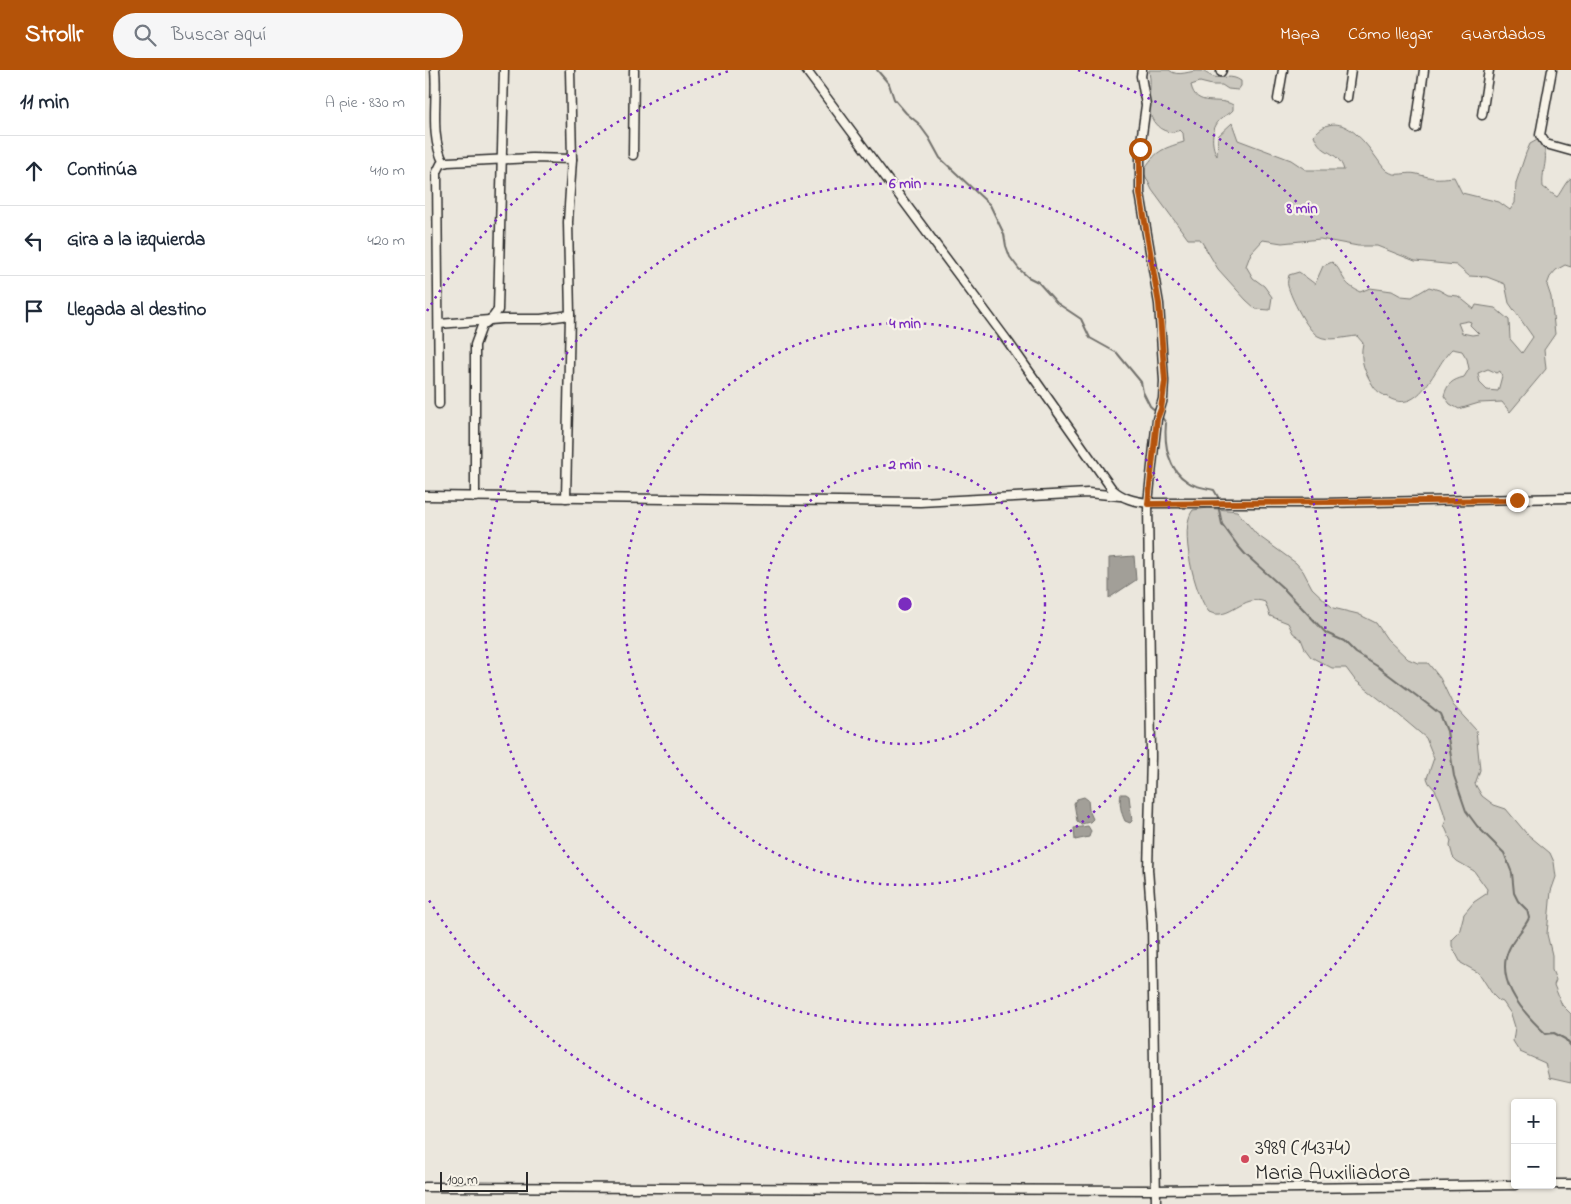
<!DOCTYPE html>
<html lang="es">
<head>
<meta charset="utf-8">
<style>
	:root { --surface:#fff; --page:#f6f6f7; --text:#1f2937; --muted:#747a83; --line:#e0e1e3; --accent:#b45309 }
	body { margin:0; font-family:"Indie Flower",sans-serif; background:var(--page); color:var(--text) }
	.controls { position:absolute; right:15px; bottom:15px; display:grid; overflow:hidden; border-radius:5px; box-shadow:0 1px 4px #0004 }
	.controls button { width:45px; height:45px; display:grid; place-items:center; padding:0; border:0; border-bottom:1px solid var(--line); background:var(--surface); color:var(--text); font:25px sans-serif }
	.scale { position:absolute; left:15px; bottom:12px; width:88px; box-sizing:border-box; padding-left:5px; border:2px solid #2b2b2b; border-top:0; font-size:14px; line-height:18px; white-space:nowrap; color:#2b2b2b; -webkit-text-stroke:4px #f7f3e8; paint-order:stroke }
	.stop { position:absolute; width:15px; height:15px; margin:-11px; border:4px solid #b45309; border-radius:50%; background:#fff }
	.stop.end { background:#b45309; border-color:#fff; box-shadow:0 1px 5px #0008 }
	.list { margin:0; padding:0; list-style:none }
	h2 { display:flex; justify-content:space-between; align-items:center; height:65px; margin:0; padding:0 20px; font-size:21px }
	h2 small { font-size:16px; font-weight:400; color:var(--muted) }
	.list li { display:grid; grid-template-columns:32px 1fr auto; gap:15px; align-items:center; box-sizing:border-box; height:70px; padding:0 20px; border-top:1px solid var(--line) }
	.list b { display:block; font-size:19px; white-space:nowrap }
	.list em { font-size:16px; font-style:normal; color:var(--muted) }
	.icon { flex:none; width:28px; height:28px; fill:none; stroke:currentColor; stroke-width:2; stroke-linecap:round; stroke-linejoin:round }
	.map { position:relative; flex:none; width:1146px; height:1134px; overflow:hidden }
	header { display:flex; align-items:center; gap:30px; box-sizing:border-box; height:70px; padding:0 25px; background:var(--accent); color:#fff }
	header strong { font-size:24px }
	nav { display:flex; gap:28px; margin-inline-start:auto; font-size:18px }
	.search { width:350px; height:45px; background:var(--page); display:flex; align-items:center; gap:12px; box-sizing:border-box; padding:0 18px; border-radius:28px; color:var(--muted); font-size:19px }
	main { display:flex }
	aside { flex:1; background:var(--surface) }
	.map>svg:first-child { display:block }
	.green { fill:#cbc8bf; stroke:#7b7a75; fill-rule:evenodd }
	.water { fill:#a29f98; stroke:#72716c }
	.lines { fill:none; stroke-linecap:round; stroke-linejoin:round }
	.stream { stroke:#72716c; stroke-width:2 }
	.minor-casing { stroke:#2b2b2b; stroke-width:11 }
	.minor { stroke:#f7f3e8; stroke-width:8 }
	.route { stroke:#b45309; stroke-width:6 }
	.ring { fill:none; stroke:#7b2cbf; stroke-width:2.5; stroke-dasharray:2.5 5 }
	.poi-dot { fill:#d1495b; stroke:#f7f3e8; stroke-width:2 }
	.labels { text-anchor:middle; stroke-width:4.5; stroke-linejoin:round; paint-order:stroke }
	.poi-label { font-size:22px; fill:#2b2b2b; stroke:#f7f3e8; text-anchor:start }
	.centre { fill:#7b2cbf; stroke:#f7f3e8; stroke-width:2.5 }
	.ring-label { font-size:15px; text-anchor:middle; font-weight:bold; fill:#7b2cbf; stroke:#f7f3e8; stroke-width:4.5; stroke-linejoin:round; paint-order:stroke }
</style>
</head>
<body>
<header>
<strong>Strollr</strong>
<div class="search"><svg class="icon" aria-label="search" viewBox="0 0 24 24"><circle cx="10" cy="10" r="6"/><path d="M15 15l6 6"/></svg>Buscar aquí</div>
<nav><a>Mapa</a><a>Cómo llegar</a><a>Guardados</a></nav>
</header>
<main>
<aside>
<h2>11 min<small>A pie · 830 m</small></h2>
<ul class="list">
<li><svg class="icon" aria-label="ahead" viewBox="0 0 24 24"><path d="M12 20V5M6 11l6-6 6 6"/></svg><div><b>Continúa</b></div><em>410 m</em></li>
<li><svg class="icon" aria-label="left" viewBox="0 0 24 24"><path d="M17 20v-9H6M10 6l-5 5 5 5"/></svg><div><b>Gira a la izquierda</b></div><em>420 m</em></li>
<li><svg class="icon" aria-label="arrive" viewBox="0 0 24 24"><path d="M6 21V4h12l-3 4 3 4H6"/></svg><div><b>Llegada al destino</b></div></li>
</ul>
</aside>
<div class="map">
<svg width="1146" height="1134" viewBox="0 0 1146 1134">
	<rect width="100%" height="100%" fill="#ebe7dd"/>
	<filter id="ink" filterUnits="userSpaceOnUse"><feTurbulence type="fractalNoise" baseFrequency=".02" numOctaves="2"/><feDisplacementMap in="SourceGraphic" scale="10" xChannelSelector="R" yChannelSelector="G"/><feConvolveMatrix kernelMatrix="1 2 1 2 8 2 1 2 1" color-interpolation-filters="sRGB"/></filter>
	<g filter="url(#ink)">
		<g class="green">
			<path d="M724,0H744C753,8 765,0 775,1C780,1 784,6 789,7C799,9 806,4 816,11V16L813,20L803,19L797,15H787L775,12L766,15C771,39 794,26 808,35V40C805,44 802,44 798,47C786,56 785,73 792,86L793,66L807,53L813,70L866,90L881,100H919C913,79 896,86 889,65C912,39 935,65 950,86C954,91 957,97 962,101C972,108 981,101 992,104C1010,109 1010,109 1029,107L1037,123L1074,132L1085,140L1090,133L1091,113L1101,83L1105,74L1114,69C1127,86 1116,97 1118,117L1132,127C1137,121 1140,112 1146,108V197L1140,195L1131,200L1125,207L1122,215L1126,227L1130,264L1119,280L1121,299L1085,342L1077,332L1054,333L1034,339L1025,334L1019,326C1022,314 1027,310 1039,307L1044,299L1042,289L1037,281L1027,279C1009,296 996,345 964,328C959,325 952,322 949,317C940,303 934,290 938,273L932,266C920,267 903,272 893,266C882,260 866,228 863,216C862,213 863,209 864,205L874,202L890,214L898,196L907,192C916,200 913,200 919,209C922,215 929,219 935,222L945,218L967,221L976,226L987,227L1004,217L1014,220L1023,225L1033,226L1049,239L1051,235L1070,238L1084,250L1085,269L1097,283L1108,267L1084,233L1080,214L1062,207L1044,206L1031,195L990,191L952,176H933L895,169L857,173L838,170L826,183L821,196L828,208L839,216L847,227L845,240L831,239L821,230L793,199L775,169H763L727,120L718,101C731,81 736,79 759,72L758,63L755,60C740,67 726,54 724,39C723,32 725,23 725,16C726,10 724,5 724,0ZM1043,251L1046,252L1045,255L1054,264L1047,265L1037,263L1033,253ZM1063,299L1072,303L1075,301L1077,306L1073,321L1062,320L1055,313L1053,303Z"/>
			<path d="M783,438L812,441L831,464L871,493L878,501L887,518L908,538L933,544L951,553L962,569L983,589L993,593H1003L1015,608L1028,635L1051,660L1055,700L1050,714L1057,726L1069,735L1081,739L1101,763L1125,783L1129,792L1131,807L1126,821L1122,864L1127,885V900L1131,910L1129,915L1137,935L1146,944V1013L1124,1008L1120,993L1095,982L1088,971L1090,957L1086,944L1078,932L1073,930L1068,925L1054,903L1036,893L1027,876V870L1034,863L1039,844L1049,832L1061,824L1062,819L1049,801L1032,791L1028,787L1025,776L1026,771L1019,755L1021,750L1015,730L1010,720L1004,713L1002,708L1009,688L1001,668L962,635L930,610L921,598H907L886,587L880,579L876,569L868,563L863,553L845,546L840,532C818,523 805,552 784,542C770,526 753,458 768,440Z"/>
		</g>
		<g class="water">
			<polygon points="709,486 711,510 684,528 684,488"/>
			<path d="M696,724H701L704,726L707,751L705,753L700,751C696,743 694,733 696,724Z"/>
			<polygon points="659,727 663,730 664,740 668,749 665,752 656,754 652,751 649,733 652,729"/>
			<polygon points="663,756 666,761 664,767 650,770 649,758"/>
		</g>
		<g class="lines">
			<g class="stream">
				<polyline points="452,0 464,14 469,29 481,43 493,53 504,68 515,88 565,135 579,164 581,176 585,187 594,199 603,207 613,212 632,233 656,249 665,268 692,283 716,312 718,322 725,336 732,342"/>
				<path d="M736,346L741,353C739,374 743,400 763,412C770,417 781,418 789,420L793,427V430"/>
				<path d="M793,435L797,454L813,476L820,484L858,518L901,563L919,571L931,583L952,596L1005,636L1015,644L1022,661L1029,706L1041,741L1052,756L1079,783L1087,803L1089,823L1093,831L1102,840L1104,848C1099,859 1090,867 1085,877C1068,909 1098,943 1121,964L1129,963L1140,969L1146,976"/>
			</g>
			<g class="minor-casing">
				<g id="minor">
					<path d="M10,0C13,30 4,66 19,93"/>
					<path d="M381,0L584,273L687,419C698,429 709,431 723,433H899L1146,428"/>
					<polyline points="717,0 716,6 721,35 715,79 715,123 734,234 739,311 738,329 732,349 723,433 726,687 723,799 727,854 731,1134"/>
					<polyline points="1127,0 1115,65 1121,74 1146,81"/>
					<polyline points="796,2 797,0"/>
					<polyline points="922,28 926,0"/>
					<polyline points="853,29 858,0"/>
					<polyline points="1057,45 1064,0"/>
					<polyline points="991,58 999,0"/>
					<polyline points="208,85 209,0"/>
					<polyline points="14,254 77,249 116,249 145,245"/>
					<polyline points="14,334 12,102 16,94 23,92 107,88 147,89"/>
					<polyline points="0,426 495,432 663,423 695,426"/>
					<polyline points="50,427 50,275 57,256 68,247 73,240 79,0"/>
					<polyline points="141,428 145,245 143,152 147,89 145,0"/>
					<polyline points="1127,1114 1146,1114"/>
					<polyline points="0,1117 731,1120 1090,1115"/>
				</g>
			</g>
			<use href="#minor" class="minor"/>
		</g>
	</g>
	<g class="lines" filter="url(#ink)">
		<polyline class="route" points="715,79 715,123 734,234 740,311 736,339 732,349 723,434 1092,430"/>
	</g>
	<g class="ring">
		<circle cx="480" cy="534" r="140"/>
		<circle cx="480" cy="534" r="281"/>
		<circle cx="480" cy="534" r="421"/>
		<path d="M2 241A561 561 0 0 1 307 0M653 0A561 561 0 1 1 2 827"/>
	</g>
	<circle class="poi-dot" cx="820" cy="1089" r="5"/>
	<g class="labels">
		<g class="poi-label">
			<text x="830" y="1084">3989 (14374)<tspan x="830" dy="25">Maria Auxiliadora</tspan></text>
		</g>
	</g>
	<circle cx="480" cy="534" r="8" class="centre"/>
	<g class="ring-label">
		<text x="480" y="118">6 min</text>
		<text x="877" y="143">8 min</text>
		<text x="480" y="258">4 min</text>
		<text x="480" y="399">2 min</text>
	</g>
</svg>
<div class="controls">
<button>+</button>
<button>−</button>
</div>
<div class="scale">100 m</div>
<div class="stop" style="left:715px;top:79px"></div>
<div class="stop end" style="left:1092px;top:430px"></div>
</div>
</main>
</body>
</html>
